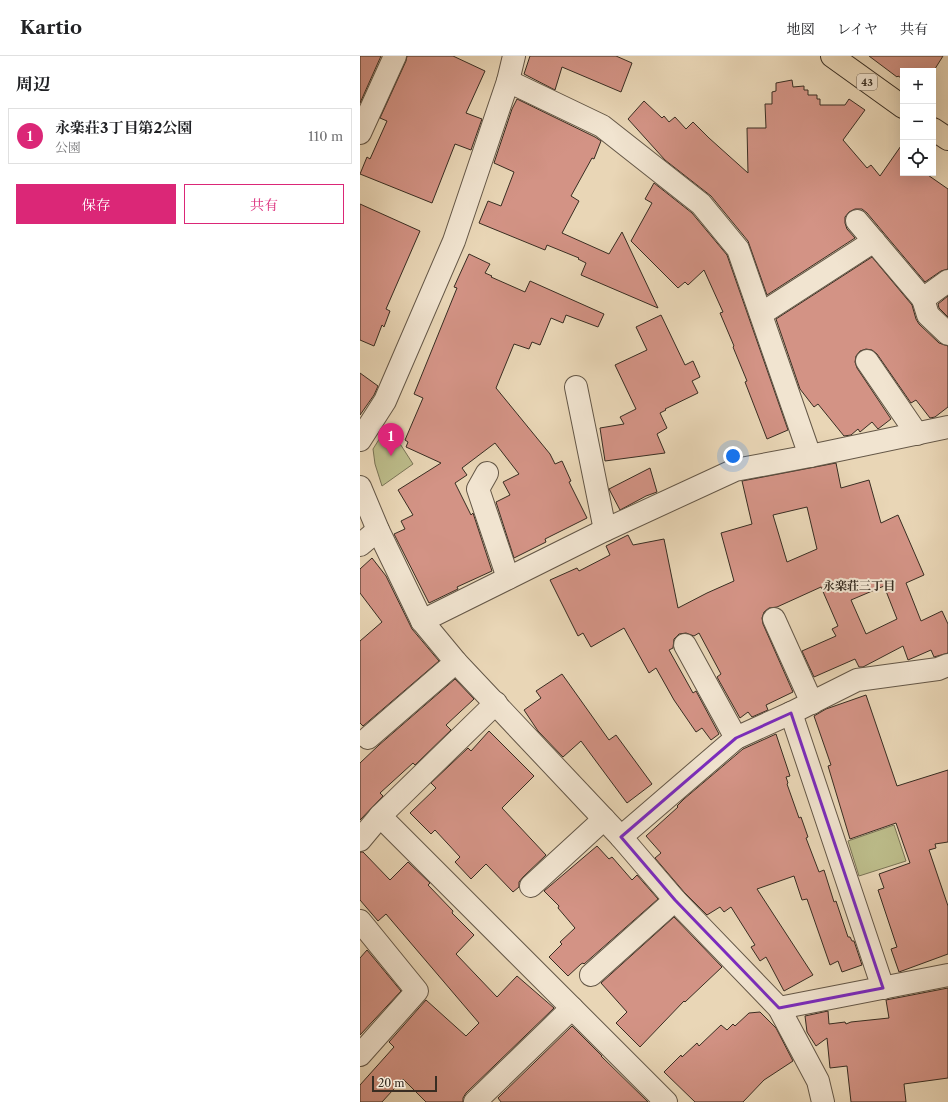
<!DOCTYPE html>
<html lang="ja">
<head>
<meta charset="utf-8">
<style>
	:root { --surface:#fff; --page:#f6f6f6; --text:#202124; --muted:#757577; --line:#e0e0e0; --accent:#db2777 }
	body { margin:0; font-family:"Libre Caslon Text","Noto Serif JP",serif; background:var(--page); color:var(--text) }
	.controls { position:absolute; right:12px; top:12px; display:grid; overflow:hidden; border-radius:0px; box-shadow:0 4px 16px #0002 }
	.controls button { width:36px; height:36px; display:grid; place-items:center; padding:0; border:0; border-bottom:1px solid var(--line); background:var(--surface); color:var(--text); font:20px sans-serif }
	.scale { position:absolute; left:12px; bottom:10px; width:65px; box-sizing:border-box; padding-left:4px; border:2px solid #382d22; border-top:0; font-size:11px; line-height:14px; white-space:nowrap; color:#382d22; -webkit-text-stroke:3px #f1e4d0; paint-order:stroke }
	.you { position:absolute; left:373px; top:400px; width:14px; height:14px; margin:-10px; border:3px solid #fff; border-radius:50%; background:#1a73e8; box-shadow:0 0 0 6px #1a73e833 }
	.badge { display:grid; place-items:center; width:26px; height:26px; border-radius:50%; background:var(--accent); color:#fff; font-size:13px; font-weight:700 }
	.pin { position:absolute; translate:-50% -33px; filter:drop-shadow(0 1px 2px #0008) }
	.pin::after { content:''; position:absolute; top:21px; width:14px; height:12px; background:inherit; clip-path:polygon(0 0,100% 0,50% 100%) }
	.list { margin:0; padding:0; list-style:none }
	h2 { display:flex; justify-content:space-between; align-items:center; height:52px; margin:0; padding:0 16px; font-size:17px }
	h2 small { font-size:13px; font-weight:400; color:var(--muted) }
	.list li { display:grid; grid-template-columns:26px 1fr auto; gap:12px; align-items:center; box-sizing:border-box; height:56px; margin:0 8px 8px; padding:0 8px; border:1px solid var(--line); border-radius:0px }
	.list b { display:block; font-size:15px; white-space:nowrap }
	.list p { margin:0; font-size:13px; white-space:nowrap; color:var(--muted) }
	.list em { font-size:13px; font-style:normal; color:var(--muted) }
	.actions { display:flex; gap:8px; padding:12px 16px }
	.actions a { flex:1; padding:9px 0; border:1px solid var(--accent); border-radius:0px; text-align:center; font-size:14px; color:var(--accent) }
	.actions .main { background:var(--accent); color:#fff }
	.icon { flex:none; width:22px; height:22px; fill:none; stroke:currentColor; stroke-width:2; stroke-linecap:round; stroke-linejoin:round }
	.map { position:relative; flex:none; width:588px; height:1046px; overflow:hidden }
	header { display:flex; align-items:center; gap:24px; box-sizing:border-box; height:56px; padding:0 20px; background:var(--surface); border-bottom:1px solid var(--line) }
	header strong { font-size:19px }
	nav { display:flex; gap:22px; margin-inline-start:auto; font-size:14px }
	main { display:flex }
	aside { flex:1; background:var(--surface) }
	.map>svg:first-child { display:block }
	.green { fill:#bcbc8a; stroke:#7a7456 }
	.building { fill:#d39385; stroke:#382d22; fill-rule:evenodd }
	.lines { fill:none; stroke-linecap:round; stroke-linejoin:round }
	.street-casing { stroke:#645747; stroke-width:24 }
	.primary-casing { stroke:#382d22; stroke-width:24 }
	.street { stroke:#f1e4d0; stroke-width:22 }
	.primary { stroke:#e9d6b6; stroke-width:22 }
	.marked { fill:none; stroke:#7b2cbf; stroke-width:3; stroke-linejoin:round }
	.labels { text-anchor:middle; stroke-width:4; stroke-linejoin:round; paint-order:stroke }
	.shield { fill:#f1e4d0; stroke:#706456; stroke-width:1 }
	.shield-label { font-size:10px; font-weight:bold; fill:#382d22 }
	.neighbourhood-label { font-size:12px; font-weight:bold; fill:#382d22; stroke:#f1e4d0 }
</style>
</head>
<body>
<header>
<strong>Kartio</strong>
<nav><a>地図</a><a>レイヤ</a><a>共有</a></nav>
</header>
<main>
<aside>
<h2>周辺<small></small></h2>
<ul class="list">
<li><span class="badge">1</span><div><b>永楽荘3丁目第2公園</b><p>公園</p></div><em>110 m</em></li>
</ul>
<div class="actions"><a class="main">保存</a><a>共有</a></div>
</aside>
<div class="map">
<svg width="588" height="1046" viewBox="0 0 588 1046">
	<rect width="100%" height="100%" fill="#e9d6b6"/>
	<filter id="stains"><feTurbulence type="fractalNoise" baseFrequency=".005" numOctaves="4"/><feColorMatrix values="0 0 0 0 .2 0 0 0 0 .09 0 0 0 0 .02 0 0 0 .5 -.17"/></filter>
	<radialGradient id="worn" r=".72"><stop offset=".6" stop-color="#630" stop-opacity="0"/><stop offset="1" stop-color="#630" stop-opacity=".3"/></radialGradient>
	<g class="green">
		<polygon points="28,369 53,408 22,430 15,408 13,393"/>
		<polygon points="534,769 546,805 499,820 488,785"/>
	</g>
	<g class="building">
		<polygon points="0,0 21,0 0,47"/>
		<polygon points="47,0 93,0 125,15 106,57 122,63 111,94 95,88 72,147 0,118 7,101 10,103 27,65 20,62 46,5"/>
		<polygon points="170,0 256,0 272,7 261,36 202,11 195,34 164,18"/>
		<polygon points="509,0 583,0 573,16 543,15 543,23 538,20 537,21"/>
		<polygon points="432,24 433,31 444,30 444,34 448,34 448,39 457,39 457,43 460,43 460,49 485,49 489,43 505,54 483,84 507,112 511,109 520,120 543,87 543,117 565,117 588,133 588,213 581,215 565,226 507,157 502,153 495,153 489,156 485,161 485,167 487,173 495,182 407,239 388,185 351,140 305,104 268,63 284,45 302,62 304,60 309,66 315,61 326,73 333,66 349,82 388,117 387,72 406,72 405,48 412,48 412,36 416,35 416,27"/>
		<polygon points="157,43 235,81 241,85 234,103 232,102 211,140 219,145 202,177 249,198 262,176 298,252 221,219 226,207 218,203 219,202 187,189 185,194 119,167 128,145 141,150 154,116 134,107 152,53"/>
		<polygon points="294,127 332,157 367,199 428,374 407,383 385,326 387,325 373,291 374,290 360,257 363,256 344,214 328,229 325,226 318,232 271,185 292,147 285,143"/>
		<polygon points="0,148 60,175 26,253 30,255 24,271 22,269 14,290 0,284"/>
		<polygon points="109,198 130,208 125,217 132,220 131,221 165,236 170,225 244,258 238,271 206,259 203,267 191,262 180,289 172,286 169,293 154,288 136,332 190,398 195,408 202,405 211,425 209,426 227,462 185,483 186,486 154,502 136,446 150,439 143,426 159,418 135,387 102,412 107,419 95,427 111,459 113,457 132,515 97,531 98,533 69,547 34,478 45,473 41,465 53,459 38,434 81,407 46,391 48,386 45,384 63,342 54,338 97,232 94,231"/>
		<polygon points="512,201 552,249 556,263 559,268 579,287 588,290 588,351 575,361 570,362 556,344 551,347 517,298 512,294 506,293 500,295 496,300 495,306 497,312 531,363 518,373 512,366 500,376 498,373 491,379 484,380 458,348 454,351 440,333 416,263"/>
		<polygon points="588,240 588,261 579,252 578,248"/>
		<polygon points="301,259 325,309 333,305 340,321 332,325 338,337 305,353 306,354 300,357 307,372 297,378 305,397 245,405 240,372 264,368 260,361 276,353 255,309 287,294 276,271"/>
		<polygon points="0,317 18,330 14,339 0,359"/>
		<path d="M476,407L481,432L509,424L521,467L538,459L564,519L546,527L561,565L582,555L588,568V597L574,601L571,594L548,604L543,590L503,611H499L495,603L454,621L442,595L476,580L472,573L478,570L461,531L417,551L409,552L404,556L402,562L403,568L433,636L406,649L408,654L392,661L388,656L380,662L357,621L361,618L339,577L334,580L326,577L319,578L314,583L313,592L309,594L333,637L336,635L359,678L351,684L342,672L336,676L314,644L296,612L289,617L264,572L231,591L223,577L218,580L190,524L217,512L219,515L250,499L246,490L268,479L273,489L304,483L318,552L347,537L374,525L361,477L392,468L382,425ZM447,451L457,493L427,506L413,459ZM524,530L537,563L506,578L491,544Z"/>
		<polygon points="290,412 297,436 286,440 260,454 249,433"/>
		<polygon points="12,502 26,520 52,573 79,605 3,670 0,667 0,585 22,566 0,537 0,513"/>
		<polygon points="202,618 249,684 256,679 292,728 267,747 221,685 203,701 178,675 164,654 181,642 176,635"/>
		<polygon points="95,623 114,643 86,669 91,674 55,709 53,707 20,737 23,740 0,764 0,707 19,689"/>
		<polygon points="506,639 537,730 588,714 588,786 575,788 576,792 569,794 588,850 588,898 539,916 531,893 537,891 518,834 524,832 519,818 550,807 536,767 490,783 468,710 471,709 454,660 466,653"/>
		<polygon points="129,675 174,720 142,752 186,799 163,821 159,826 159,831 153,836 126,808 111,823 95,806 100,801 75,774 71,778 50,757 76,732 71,727 108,692 111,695"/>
		<polygon points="416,678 430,720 426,721 428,727 427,728 439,762 441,761 448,781 446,782 459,816 464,814 474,846 476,845 488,881 490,881 492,885 494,885 502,909 482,916 478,905 470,909 447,843 442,844 434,820 397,833 453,919 424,935 406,901 400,905 391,891 395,889 371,851 364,856 360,851 347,859 324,836 295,802 301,797 286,780 318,751 317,750 324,743 383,693"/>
		<polygon points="237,790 249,803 252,801 272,824 277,819 298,843 224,908 223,907 221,908 208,920 189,901 202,888 200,886 215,872 198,852 199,850 184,835"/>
		<polygon points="0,796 3,796 30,824 48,806 70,827 68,829 93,855 92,857 114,879 96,898 137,941 157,920 194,952 106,1037 103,1042 103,1046 66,1046 43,1023 22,1046 0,1046 0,1029 34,991 29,986 66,944 106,980 119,967 26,858 18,865 0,844"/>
		<polygon points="314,861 362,911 325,946 324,945 280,991 256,967 267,956 241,927"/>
		<polygon points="7,894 41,935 0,979 0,902"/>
		<polygon points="588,932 588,1022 544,1028 546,1046 491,1046 487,1010 470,1012 467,982 456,990 447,976 445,960 468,955 469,968 485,966 486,968 491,966 529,962 526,944"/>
		<polygon points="400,956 416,972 433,1005 404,1024 383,1046 335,1046 304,1016 321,999 322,1001 337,987 339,990 361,969 367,974 373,968 375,970 389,957"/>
		<polygon points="212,970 242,1000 241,1000 288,1046 141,1046 138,1042"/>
	</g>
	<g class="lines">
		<g class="street-casing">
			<g id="street">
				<polyline points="148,25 242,70 341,148 378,193 450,400"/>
				<polyline points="0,77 35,0"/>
				<polyline points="497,165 563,243 588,225"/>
				<polyline points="563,243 568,259 588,278"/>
				<polyline points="401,258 514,185"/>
				<polyline points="507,305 557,378"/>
				<polyline points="216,331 245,474"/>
				<polyline points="0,384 25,345 94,185 148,25 154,0"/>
				<polyline points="127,417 118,433 148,522"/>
				<polyline points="0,431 18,474 62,565 96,606 261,781 315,844 419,952 458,1025 463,1046"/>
				<polyline points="0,489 18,474"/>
				<polyline points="414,563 452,647"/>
				<polyline points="62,565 245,474 375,414 450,400 588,371"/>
				<polyline points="325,589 376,682"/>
				<polyline points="431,657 523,932"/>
				<polyline points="8,682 96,606"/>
				<polyline points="20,760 306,1046"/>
				<polyline points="261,781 376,682 431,657 497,624 578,613 588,609"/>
				<polyline points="0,784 20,760 136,647"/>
				<polyline points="171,830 244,763"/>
				<polyline points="0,865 57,935 0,999"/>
				<polyline points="231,919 315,844"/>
				<polyline points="419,952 588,919"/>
				<polyline points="115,1046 212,952"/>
			</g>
		</g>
		<g class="primary-casing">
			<g id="primary">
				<polyline points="472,0 543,51"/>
				<polyline points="573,73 588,83"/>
			</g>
		</g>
		<use href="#street" class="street"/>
		<use href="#primary" class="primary"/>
	</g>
	<path class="marked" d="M431,657L523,932L419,952L315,844L261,781L376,682Z"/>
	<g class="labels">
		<rect class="shield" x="497" y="18" width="20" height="16" rx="3"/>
		<g class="shield-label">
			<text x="507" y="30">43</text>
		</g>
		<g class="neighbourhood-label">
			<text x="499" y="534">永楽荘三丁目</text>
		</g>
	</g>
	<rect width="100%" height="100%" filter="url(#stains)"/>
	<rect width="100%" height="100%" fill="url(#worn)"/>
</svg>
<div class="controls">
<button>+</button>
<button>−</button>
<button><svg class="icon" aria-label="locate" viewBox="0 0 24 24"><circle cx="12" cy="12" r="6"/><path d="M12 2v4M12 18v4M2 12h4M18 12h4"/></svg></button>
</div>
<div class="scale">20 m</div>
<div class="you"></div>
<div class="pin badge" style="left:31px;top:400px">1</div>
</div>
</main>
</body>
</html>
